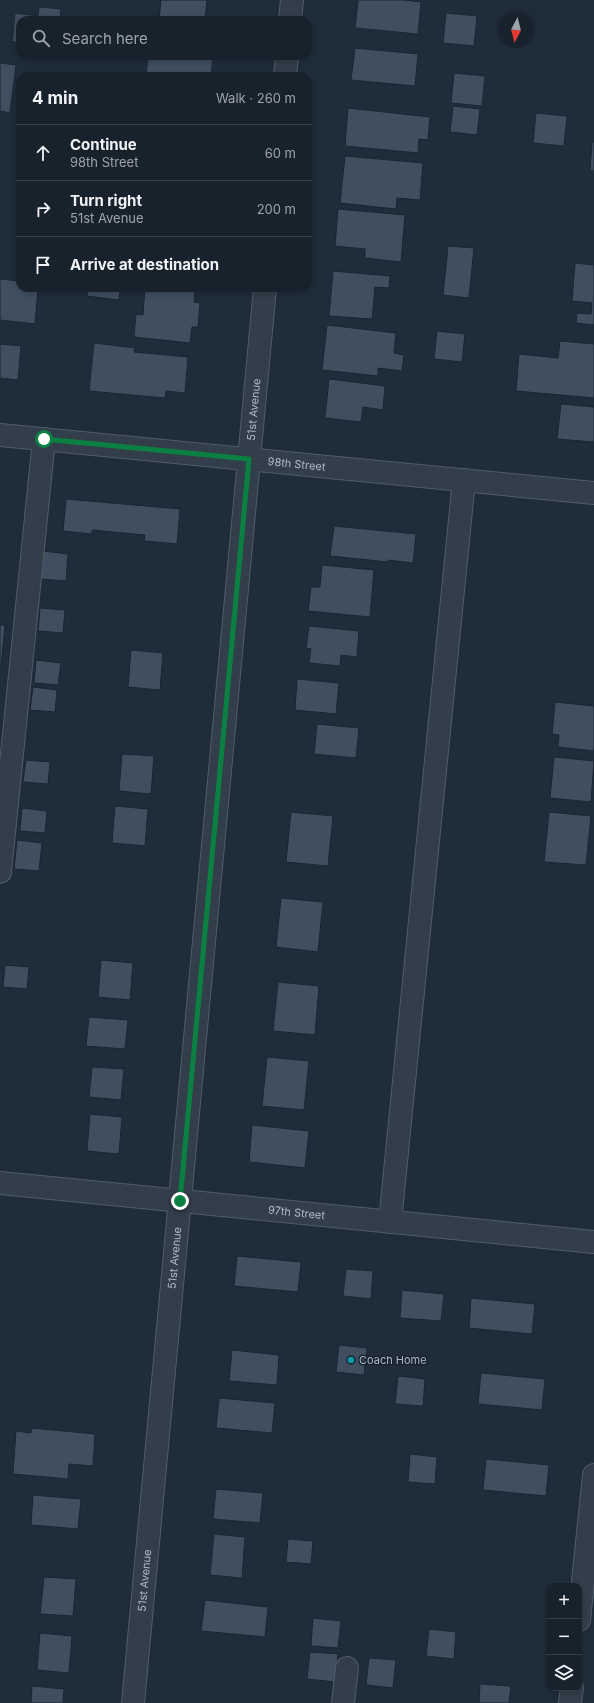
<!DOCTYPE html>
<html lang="en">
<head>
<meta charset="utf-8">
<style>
	:root { --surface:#17222c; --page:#202a34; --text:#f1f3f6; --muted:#9ea4a9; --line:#363f48 }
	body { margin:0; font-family:Inter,sans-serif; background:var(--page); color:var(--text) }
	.controls { position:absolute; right:12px; bottom:12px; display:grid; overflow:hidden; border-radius:8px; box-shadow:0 2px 6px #0003 }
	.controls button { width:36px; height:36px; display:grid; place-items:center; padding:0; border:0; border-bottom:1px solid var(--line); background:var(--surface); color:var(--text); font:20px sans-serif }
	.compass { position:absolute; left:498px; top:12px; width:36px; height:36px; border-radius:50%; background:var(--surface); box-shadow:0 2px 6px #0003; rotate:187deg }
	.stop { position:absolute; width:12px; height:12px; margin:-9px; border:3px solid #0b8043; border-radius:50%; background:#fff }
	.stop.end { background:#0b8043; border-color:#fff; box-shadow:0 1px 4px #0008 }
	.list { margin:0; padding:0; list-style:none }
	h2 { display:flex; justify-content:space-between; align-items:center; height:52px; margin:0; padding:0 16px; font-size:17px }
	h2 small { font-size:13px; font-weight:400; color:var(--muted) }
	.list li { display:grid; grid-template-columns:26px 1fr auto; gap:12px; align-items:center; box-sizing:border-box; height:56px; padding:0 16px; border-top:1px solid var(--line) }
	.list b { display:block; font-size:15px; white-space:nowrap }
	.list p { margin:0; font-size:13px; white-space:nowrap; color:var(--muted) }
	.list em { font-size:13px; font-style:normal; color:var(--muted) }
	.icon { flex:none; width:22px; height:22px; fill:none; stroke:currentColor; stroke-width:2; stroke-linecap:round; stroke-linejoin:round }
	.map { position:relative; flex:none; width:594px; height:1703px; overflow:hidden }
	.search { position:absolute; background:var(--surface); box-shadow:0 2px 6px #0003; left:16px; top:16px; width:296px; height:44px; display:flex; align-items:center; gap:10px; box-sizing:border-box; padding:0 14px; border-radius:12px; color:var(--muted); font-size:15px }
	.panel { position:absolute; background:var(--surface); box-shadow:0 2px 6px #0003; left:16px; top:72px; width:296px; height:220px; border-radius:12px }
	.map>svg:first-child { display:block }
	.building { fill:#3f4f60; stroke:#1a2531 }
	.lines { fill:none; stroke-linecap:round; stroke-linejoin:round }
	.minor-casing { stroke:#505c68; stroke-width:24 }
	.minor { stroke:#333e4b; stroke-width:22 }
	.route { stroke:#0b8043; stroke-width:5 }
	.culture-dot { fill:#0f9aa8; stroke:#18232f; stroke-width:1.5 }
	.labels { text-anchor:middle; stroke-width:3; stroke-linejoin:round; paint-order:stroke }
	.street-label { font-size:11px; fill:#adb9c7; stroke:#18232f }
	.poi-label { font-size:11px; fill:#adb9c7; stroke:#18232f; text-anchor:start }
</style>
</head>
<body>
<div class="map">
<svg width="594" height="1703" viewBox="0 0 594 1703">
	<rect width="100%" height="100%" fill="#1f2d3b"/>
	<g class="building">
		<polygon points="161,0 207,0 205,20 159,20"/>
		<polygon points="358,0 404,0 421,2 418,34 355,28"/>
		<polygon points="39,7 61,9 60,20 20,20 20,42 12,42 15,13 38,16"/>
		<polygon points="446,13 477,16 474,46 443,43"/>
		<polygon points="355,48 418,54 415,86 351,80"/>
		<polygon points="148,56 213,56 211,76 146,76"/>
		<polygon points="0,63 16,65 10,113 0,111"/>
		<polygon points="454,73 485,76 482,106 451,103"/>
		<polygon points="453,106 480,109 477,135 450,132"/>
		<polygon points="348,108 430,117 428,140 419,139 418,153 345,146"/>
		<polygon points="536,113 567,116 564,146 533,143"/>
		<polygon points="592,142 594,142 594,171 590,171"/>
		<polygon points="345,156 423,163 420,200 397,198 396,209 340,203"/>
		<polygon points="338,209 405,215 401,262 365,258 365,249 335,246"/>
		<polygon points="448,246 474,248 469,298 443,295"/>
		<polygon points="575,263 594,265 594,325 576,323 577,313 591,314 592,303 572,301"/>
		<polygon points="333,271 390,276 389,288 375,287 372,319 329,316"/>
		<polygon points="0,279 20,281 20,288 38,288 35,324 0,320"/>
		<polygon points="88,288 120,288 119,300 87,296"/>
		<polygon points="145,288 195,288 194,302 200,303 198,327 192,327 190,343 134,337 136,314 143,315"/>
		<polygon points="327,325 396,333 394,353 404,355 402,371 378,368 378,376 322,370"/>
		<polygon points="437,331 465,334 462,362 434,359"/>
		<polygon points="560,341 594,344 594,398 516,391 519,354 558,358"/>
		<polygon points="94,343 135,348 134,352 188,357 185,393 166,391 165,398 89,391"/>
		<polygon points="0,344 21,346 18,380 0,378"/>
		<polygon points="329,379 385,386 383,410 363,407 361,422 325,418"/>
		<polygon points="561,404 594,407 594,442 557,439"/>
		<polygon points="66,499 180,509 177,544 144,541 145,535 92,530 92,534 63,531"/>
		<polygon points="334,526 416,534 413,563 388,560 388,562 330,556"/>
		<polygon points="43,551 68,554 66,581 41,579"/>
		<polygon points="322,565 374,570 370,617 308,611 311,587 320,587"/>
		<polygon points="40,608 65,610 63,633 38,631"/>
		<polygon points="0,625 5,625 1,667 0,667"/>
		<polygon points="309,626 359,631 357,657 341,655 340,666 309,663 311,649 306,648"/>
		<polygon points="131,650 163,653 160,690 128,687"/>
		<polygon points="36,660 61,663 58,685 34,683"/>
		<polygon points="297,679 339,683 336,714 295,710"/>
		<polygon points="33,687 57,690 55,712 30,710"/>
		<polygon points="555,702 594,706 594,751 558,747 559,735 552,734"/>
		<polygon points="317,724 359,728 356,758 314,754"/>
		<polygon points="122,754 154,756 151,794 119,791"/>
		<polygon points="554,757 594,761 591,802 550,798"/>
		<polygon points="26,760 50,762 48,784 23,782"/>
		<polygon points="115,806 148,809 145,846 112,843"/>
		<polygon points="22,808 47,811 45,833 20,831"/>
		<polygon points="291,812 333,816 328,866 286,862"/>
		<polygon points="549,812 591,816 586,865 544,862"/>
		<polygon points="17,840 42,843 39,871 14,869"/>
		<polygon points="281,898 323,902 318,952 276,947"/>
		<polygon points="101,960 133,963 130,1000 98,997"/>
		<polygon points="5,965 29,967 27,989 3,987"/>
		<polygon points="278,982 319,986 315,1035 273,1031"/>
		<polygon points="89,1017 128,1020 125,1049 86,1046"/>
		<polygon points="267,1057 309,1061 304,1110 262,1106"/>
		<polygon points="92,1067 124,1069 121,1100 89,1097"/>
		<polygon points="90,1114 122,1117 119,1154 87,1151"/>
		<polygon points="252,1125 309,1131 305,1168 249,1162"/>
		<polygon points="237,1256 301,1262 298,1292 234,1286"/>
		<polygon points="346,1269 373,1271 371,1299 343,1296"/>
		<polygon points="402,1290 444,1294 441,1321 400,1318"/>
		<polygon points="471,1298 535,1304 532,1334 469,1328"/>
		<polygon points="339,1345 367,1348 364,1375 336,1372"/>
		<polygon points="232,1350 279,1355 277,1385 229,1381"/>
		<polygon points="481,1373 545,1379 542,1410 478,1404"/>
		<polygon points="398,1376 425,1379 423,1406 395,1404"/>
		<polygon points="219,1398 275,1403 272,1433 216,1428"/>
		<polygon points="32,1428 95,1434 93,1466 69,1464 68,1479 13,1474 16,1431 31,1433"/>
		<polygon points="410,1454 437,1457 435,1484 408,1482"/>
		<polygon points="486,1459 549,1465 546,1496 483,1490"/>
		<polygon points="216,1489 263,1493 260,1523 213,1519"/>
		<polygon points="33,1495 81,1499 78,1529 31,1525"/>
		<polygon points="214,1534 245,1537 242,1578 210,1575"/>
		<polygon points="288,1539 313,1541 311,1564 286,1562"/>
		<polygon points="44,1577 76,1579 73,1616 40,1614"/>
		<polygon points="205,1600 268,1607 265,1637 201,1631"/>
		<polygon points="313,1618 341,1621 338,1648 311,1646"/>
		<polygon points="429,1629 456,1632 454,1659 426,1656"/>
		<polygon points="40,1633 72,1636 69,1673 37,1670"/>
		<polygon points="310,1652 338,1654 335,1682 307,1679"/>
		<polygon points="369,1658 396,1660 393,1688 366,1685"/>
		<polygon points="480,1684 511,1686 509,1703 479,1703"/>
		<polygon points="32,1686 64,1689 63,1703 31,1703"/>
	</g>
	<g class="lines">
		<g class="minor-casing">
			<g id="minor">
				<polyline points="290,20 292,0"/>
				<polyline points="285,76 287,56"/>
				<path id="s1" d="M0,435L594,493"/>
				<polyline points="0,872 44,439"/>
				<path id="s2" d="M0,1183L594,1242"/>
				<polyline points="390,1222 464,480"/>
				<polyline points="579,1620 594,1475"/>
				<path id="s3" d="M133,1703L265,288"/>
				<polyline points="343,1703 347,1668"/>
				<polyline points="570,1703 572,1688"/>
			</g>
		</g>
		<use href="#minor" class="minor"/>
	</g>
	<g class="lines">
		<polyline class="route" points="44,439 249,459 180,1201"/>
	</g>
	<circle class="culture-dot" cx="351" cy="1360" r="4"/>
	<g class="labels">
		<g class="street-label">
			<text dy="4" stroke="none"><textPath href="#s3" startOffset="1299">51st Avenue</textPath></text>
			<text dy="4" stroke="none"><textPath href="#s1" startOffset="298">98th Street</textPath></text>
			<text dy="4" stroke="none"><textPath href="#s2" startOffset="298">97th Street</textPath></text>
			<text dy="4" stroke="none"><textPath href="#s3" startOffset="447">51st Avenue</textPath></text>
			<text dy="4" stroke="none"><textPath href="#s3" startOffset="123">51st Avenue</textPath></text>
		</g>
		<g class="poi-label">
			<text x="359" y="1364">Coach Home</text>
		</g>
	</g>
</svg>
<div class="controls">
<button>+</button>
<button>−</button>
<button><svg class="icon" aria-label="layers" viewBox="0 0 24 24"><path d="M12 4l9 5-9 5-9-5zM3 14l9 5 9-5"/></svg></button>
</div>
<svg class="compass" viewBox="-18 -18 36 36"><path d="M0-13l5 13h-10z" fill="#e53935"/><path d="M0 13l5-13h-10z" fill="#9ea4a9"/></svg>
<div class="stop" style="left:44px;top:439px"></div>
<div class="stop end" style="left:180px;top:1201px"></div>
<div class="search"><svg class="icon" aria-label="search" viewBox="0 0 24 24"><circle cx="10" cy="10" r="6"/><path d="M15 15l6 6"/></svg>Search here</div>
<section class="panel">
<h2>4 min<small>Walk · 260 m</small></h2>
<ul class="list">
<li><svg class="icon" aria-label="ahead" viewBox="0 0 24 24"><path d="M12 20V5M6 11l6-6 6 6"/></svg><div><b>Continue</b><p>98th Street</p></div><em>60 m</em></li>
<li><svg class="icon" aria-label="right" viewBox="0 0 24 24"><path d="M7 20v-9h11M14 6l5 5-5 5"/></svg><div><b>Turn right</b><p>51st Avenue</p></div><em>200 m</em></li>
<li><svg class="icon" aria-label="arrive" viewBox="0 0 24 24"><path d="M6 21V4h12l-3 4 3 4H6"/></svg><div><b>Arrive at destination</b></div></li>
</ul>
</section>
</div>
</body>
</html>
